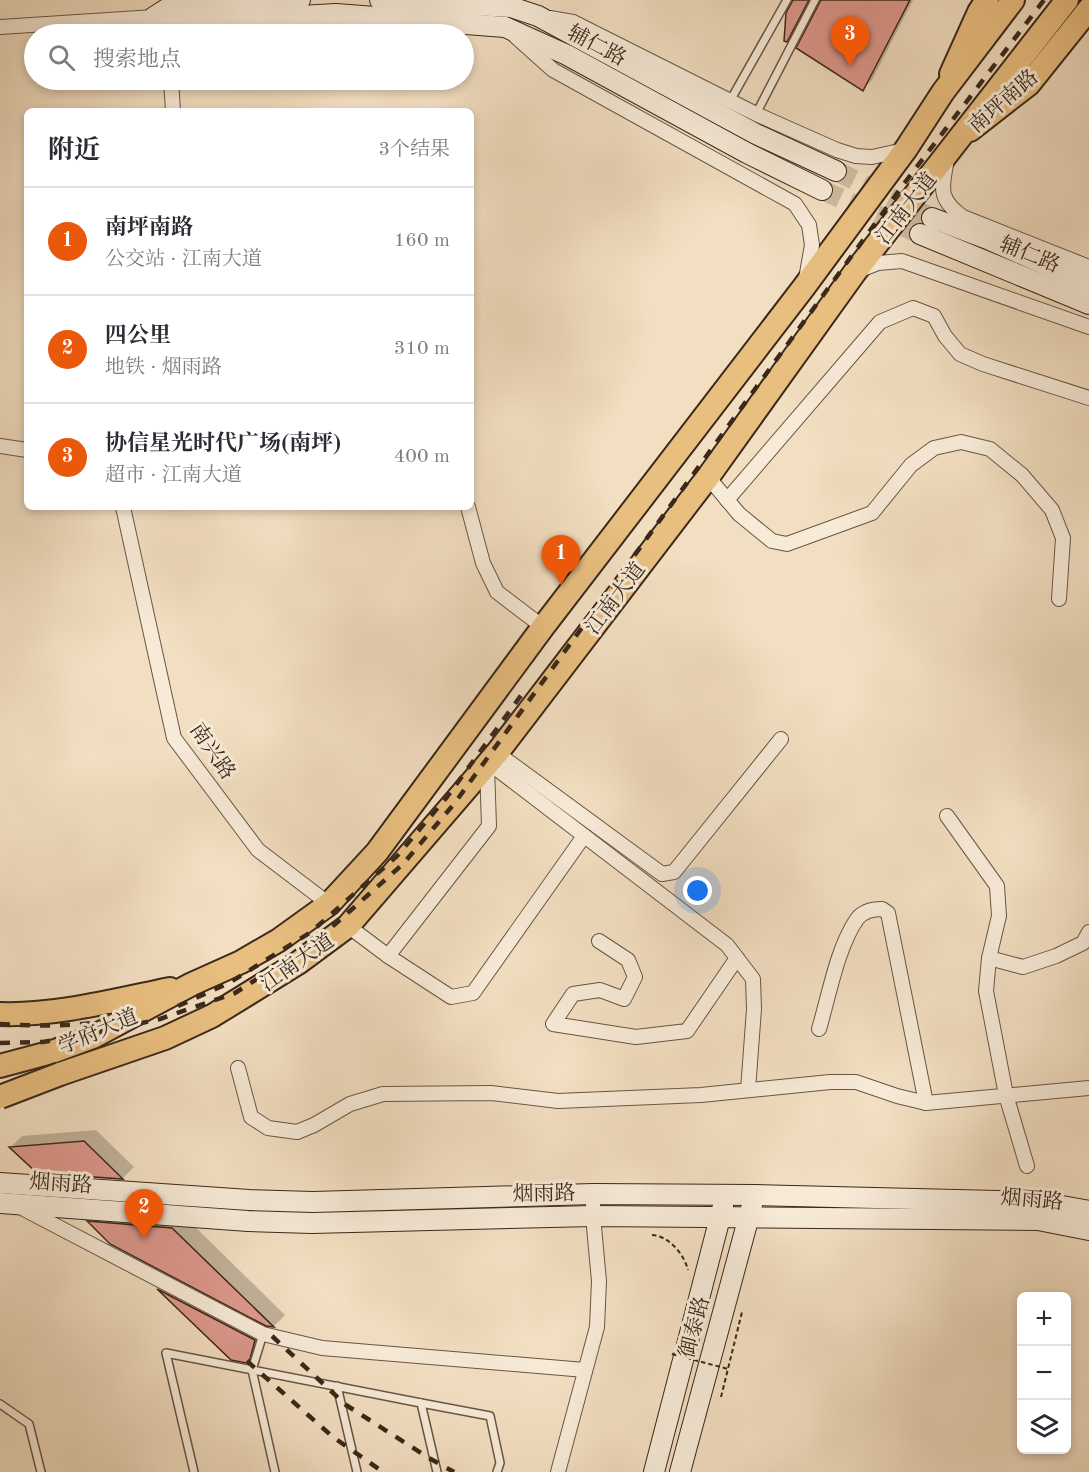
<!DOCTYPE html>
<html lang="zh">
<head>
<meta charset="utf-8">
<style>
	:root { --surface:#fff; --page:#f2f2f3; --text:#2b2b33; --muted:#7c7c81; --line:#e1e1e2; --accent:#ea580c }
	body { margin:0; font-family:"Old Standard TT","Noto Serif SC",serif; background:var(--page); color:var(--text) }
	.controls { position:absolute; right:18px; bottom:18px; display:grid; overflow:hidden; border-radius:9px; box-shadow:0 3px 9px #0003 }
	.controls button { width:54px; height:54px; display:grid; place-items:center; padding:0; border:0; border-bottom:2px solid var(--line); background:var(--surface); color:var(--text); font:30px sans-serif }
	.you { position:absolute; left:698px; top:891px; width:21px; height:21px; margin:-15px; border:4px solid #fff; border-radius:50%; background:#1a73e8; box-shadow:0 0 0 9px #1a73e833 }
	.badge { display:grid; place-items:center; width:39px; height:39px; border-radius:50%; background:var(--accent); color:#fff; font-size:20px; font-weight:700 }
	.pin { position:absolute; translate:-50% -50px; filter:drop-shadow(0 2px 3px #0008) }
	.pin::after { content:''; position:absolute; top:32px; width:21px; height:18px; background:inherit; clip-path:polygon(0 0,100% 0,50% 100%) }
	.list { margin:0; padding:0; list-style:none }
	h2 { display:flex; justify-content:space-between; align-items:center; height:78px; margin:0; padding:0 24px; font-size:26px }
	h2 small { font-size:20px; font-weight:400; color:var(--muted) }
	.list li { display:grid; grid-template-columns:39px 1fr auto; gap:18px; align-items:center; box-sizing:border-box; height:108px; padding:0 24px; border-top:2px solid var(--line) }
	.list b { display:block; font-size:22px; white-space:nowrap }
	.list p { margin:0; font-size:20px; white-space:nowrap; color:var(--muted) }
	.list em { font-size:20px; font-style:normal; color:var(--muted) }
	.icon { flex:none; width:33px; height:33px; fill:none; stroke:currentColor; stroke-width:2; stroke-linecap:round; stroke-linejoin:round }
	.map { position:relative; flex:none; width:1089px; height:1472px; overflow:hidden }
	.search { position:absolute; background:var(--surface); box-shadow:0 3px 9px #0003; left:24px; top:24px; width:450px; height:66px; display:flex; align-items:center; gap:15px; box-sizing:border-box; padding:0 21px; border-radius:33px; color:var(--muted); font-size:22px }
	.panel { position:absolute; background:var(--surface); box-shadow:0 3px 9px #0003; left:24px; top:108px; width:450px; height:402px; border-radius:9px }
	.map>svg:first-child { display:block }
	.shadow { fill:#0003 }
	.building { fill:#df998e; stroke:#3a281a; stroke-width:1.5 }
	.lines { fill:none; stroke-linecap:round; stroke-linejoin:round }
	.secondary-tunnel { stroke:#cdbaa0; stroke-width:20; stroke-dasharray:20 10; stroke-linecap:butt }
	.service-casing { stroke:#685644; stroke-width:10 }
	.minor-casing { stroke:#685644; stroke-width:16 }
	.secondary-casing { stroke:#3a281a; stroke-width:22 }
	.primary-casing { stroke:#3a281a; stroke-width:26 }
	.trunk-casing { stroke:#3a281a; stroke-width:26 }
	.path { stroke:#3a281a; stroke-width:2; stroke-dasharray:4.5 3; stroke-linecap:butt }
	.service { stroke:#f7ead7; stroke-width:7 }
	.minor { stroke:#f7ead7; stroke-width:14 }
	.secondary { stroke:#f7ead7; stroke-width:20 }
	.primary { stroke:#e9bf80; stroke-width:22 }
	.trunk { stroke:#e9bf80; stroke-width:22 }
	.rail { stroke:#3a281a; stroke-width:4.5; stroke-dasharray:10 10; stroke-linecap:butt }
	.trunk-bridge-casing { stroke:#3a281a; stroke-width:26; stroke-linecap:butt }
	.path-bridge { stroke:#3a281a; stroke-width:2; stroke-dasharray:4.5 3; stroke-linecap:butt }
	.trunk-bridge { stroke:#e9bf80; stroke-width:22 }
	.labels { text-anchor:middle; stroke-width:6; stroke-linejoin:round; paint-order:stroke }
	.street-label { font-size:21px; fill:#3a281a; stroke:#f7ead7 }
</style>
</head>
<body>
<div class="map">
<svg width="1089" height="1472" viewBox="0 0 1089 1472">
	<rect width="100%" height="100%" fill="#f2dec1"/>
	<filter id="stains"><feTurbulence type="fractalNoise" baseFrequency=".00333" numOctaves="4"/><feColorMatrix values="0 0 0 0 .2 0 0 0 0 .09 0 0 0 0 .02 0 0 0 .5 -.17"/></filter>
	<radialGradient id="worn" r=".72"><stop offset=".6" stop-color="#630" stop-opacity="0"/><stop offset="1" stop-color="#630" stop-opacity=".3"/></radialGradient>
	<g class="shadow">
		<polygon points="794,0 812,0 795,32 787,40"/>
		<polygon points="821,0 913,0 872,80 863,89"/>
		<polygon points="96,1130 134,1167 123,1178 38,1172 11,1147 22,1136"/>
		<polygon points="100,1210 184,1216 285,1315 274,1326 267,1324 89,1221"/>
		<polygon points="170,1278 266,1328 257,1349 245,1361 232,1359 159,1289"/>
	</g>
	<g class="building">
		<polygon points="793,0 809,0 787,42 784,41 786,13"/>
		<polygon points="821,0 910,0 863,91 796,48"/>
		<polygon points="84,1141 123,1179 37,1173 9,1147"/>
		<polygon points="87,1221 172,1228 274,1327 266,1326 110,1244"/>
		<polygon points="157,1289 255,1340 250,1359 246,1363 231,1360"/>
	</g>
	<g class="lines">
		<g class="secondary-tunnel">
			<polyline points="836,171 932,218"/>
			<polyline points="822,190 920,234"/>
		</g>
		<g class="service-casing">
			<g id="service">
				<polyline points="730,101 787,0"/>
				<polyline points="756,114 815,0"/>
				<polyline points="263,1334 252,1370 275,1472"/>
				<polyline points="337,1386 357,1472"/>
				<polyline points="421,1403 490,1416 500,1463 497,1472"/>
				<polyline points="0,1404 29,1424 41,1472"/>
				<polyline points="194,1472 166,1353 421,1403 437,1472"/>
			</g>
		</g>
		<g class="minor-casing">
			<g id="minor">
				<polyline points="550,18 573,22 756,114 837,150 856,156 872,157 904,150"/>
				<polyline points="0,27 154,17"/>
				<polyline points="515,36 553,70 795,204 809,225 812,245 806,279"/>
				<polyline points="171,80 173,111"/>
				<path d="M947,159C942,187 937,199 963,217L1089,267"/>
				<polyline points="860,270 878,263 902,261 1089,327"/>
				<polyline points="0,446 27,450"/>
				<polyline points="708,477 739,514 772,541 787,544 872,513 911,465 934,448 961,442 990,449 1022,475 1052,510 1063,538 1059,599"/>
				<polyline points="727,500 880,322 913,308 934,316 945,336 960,354 983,364 1089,398"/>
				<polyline points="123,507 174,738 258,850 329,904"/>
				<polyline points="468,507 483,563 497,592 543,627"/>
				<polyline points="497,753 662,874 674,872 781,739"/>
				<polyline points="489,763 727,945 753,979 754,1009 748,1090"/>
				<polyline points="947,816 997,886 999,916 989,958 986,991 1006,1095 1027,1166"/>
				<polyline points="348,926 388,956 451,997 473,993 584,836"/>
				<polyline points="599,941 628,960 635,977 624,999 600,990 573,994 553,1024 636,1037 687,1031 737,958"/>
				<polyline points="388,956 489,826 487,767"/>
				<polyline points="989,958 1023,967 1056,956 1083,943 1089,932"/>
				<path d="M819,1029C829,996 837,948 857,919C863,911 873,909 882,909L888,913L926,1103"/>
				<polyline points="238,1068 251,1117 268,1128 297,1132 314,1125 350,1104 383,1094 491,1093 558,1101 701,1095 830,1082 856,1082 897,1096 926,1103 1089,1088"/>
				<polyline points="20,1207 263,1334 322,1348 585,1370"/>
				<polyline points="558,1472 597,1327 599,1281 593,1216 593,1194"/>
			</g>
		</g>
		<g class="secondary-casing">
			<g id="secondary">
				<polyline points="380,0 511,7 538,16 756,134 836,171"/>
				<polyline points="154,17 169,23 336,14 505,27 567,55 747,153 822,190"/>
				<polyline points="154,17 168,8 300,0"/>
				<polyline points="932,218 990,240 1089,284"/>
				<polyline points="920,234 1089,304"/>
				<polyline points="0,1183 249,1200 313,1202 593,1194 755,1195 1040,1202 1089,1211"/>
				<polyline points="0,1203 248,1221 312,1223 593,1216 1038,1220 1089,1230"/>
				<polyline points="654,1472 723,1206"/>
				<polyline points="680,1472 752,1205"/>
			</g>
		</g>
		<g class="primary-casing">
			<g id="primary">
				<polyline points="951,74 979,12 987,0"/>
				<polyline points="970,130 1029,84 1089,9"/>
			</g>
		</g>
		<g class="trunk-casing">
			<g id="trunk">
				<path d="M0,1014C55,1016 116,1000 170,989"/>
				<polyline points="0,1066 52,1052 93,1037 192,984 241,962 279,940 329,904 377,852 543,627 804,287 906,149 943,92 1013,0"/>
				<polyline points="60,1074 165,1038 212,1016 298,963 348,926 497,753 708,477 855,272 1067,0"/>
			</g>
		</g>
		<g class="path">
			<path d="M652,1235C669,1236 684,1254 688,1270"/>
			<polyline points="721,1397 742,1312"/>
		</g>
		<use href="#service" class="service"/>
		<use href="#minor" class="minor"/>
		<use href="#secondary" class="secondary"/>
		<use href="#primary" class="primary"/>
		<use href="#trunk" class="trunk"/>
		<g class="rail">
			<polyline points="178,1006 229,983 311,932 397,856 447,797 525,690"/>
			<path d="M0,1024C46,1027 92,1026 137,1016"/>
			<polyline points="0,1043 43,1042 95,1033 160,1019 235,993 315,942 403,864 454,804 906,181 1044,0"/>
			<polyline points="272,1336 346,1405 429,1458 454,1472"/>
			<polyline points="247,1361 333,1437 383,1472"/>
		</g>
		<g class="trunk-bridge-casing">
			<polyline id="trunk-bridge" points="0,1097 60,1074"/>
		</g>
		<polyline class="path-bridge" points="672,1354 728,1369"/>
		<use href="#trunk-bridge" class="trunk-bridge"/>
	</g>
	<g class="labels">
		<g class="street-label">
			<text transform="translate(597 45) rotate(28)" y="7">辅仁路</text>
			<text transform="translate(1003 101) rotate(-41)" y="7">南坪南路</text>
			<text transform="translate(906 208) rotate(-52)" y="7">江南大道</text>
			<text transform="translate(1030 254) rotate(22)" y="7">辅仁路</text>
			<text transform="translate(615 598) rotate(-53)" y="7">江南大道</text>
			<text transform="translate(213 751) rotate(56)" y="7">南兴路</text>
			<text transform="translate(297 962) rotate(-35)" y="7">江南大道</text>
			<text transform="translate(98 1031) rotate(-23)" y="7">学府大道</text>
			<text transform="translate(61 1183) rotate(4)" y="7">烟雨路</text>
			<text transform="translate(544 1193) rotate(-1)" y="7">烟雨路</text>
			<text transform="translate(1032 1199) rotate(5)" y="7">烟雨路</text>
			<text transform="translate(694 1327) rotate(-75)" y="7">御泰路</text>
		</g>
	</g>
	<rect width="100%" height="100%" filter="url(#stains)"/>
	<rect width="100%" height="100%" fill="url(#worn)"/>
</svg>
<div class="controls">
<button>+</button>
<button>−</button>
<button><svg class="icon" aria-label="layers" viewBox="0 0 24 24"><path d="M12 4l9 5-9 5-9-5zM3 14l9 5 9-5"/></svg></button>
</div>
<div class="you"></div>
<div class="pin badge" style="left:561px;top:585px">1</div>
<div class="pin badge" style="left:144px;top:1239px">2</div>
<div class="pin badge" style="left:850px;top:66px">3</div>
<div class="search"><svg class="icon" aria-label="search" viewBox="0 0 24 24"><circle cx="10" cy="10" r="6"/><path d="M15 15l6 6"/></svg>搜索地点</div>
<section class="panel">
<h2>附近<small>3个结果</small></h2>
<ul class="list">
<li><span class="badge">1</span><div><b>南坪南路</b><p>公交站 · 江南大道</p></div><em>160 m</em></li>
<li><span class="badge">2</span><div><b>四公里</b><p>地铁 · 烟雨路</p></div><em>310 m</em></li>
<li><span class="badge">3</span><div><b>协信星光时代广场(南坪)</b><p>超市 · 江南大道</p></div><em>400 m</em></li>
</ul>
</section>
</div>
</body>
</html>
